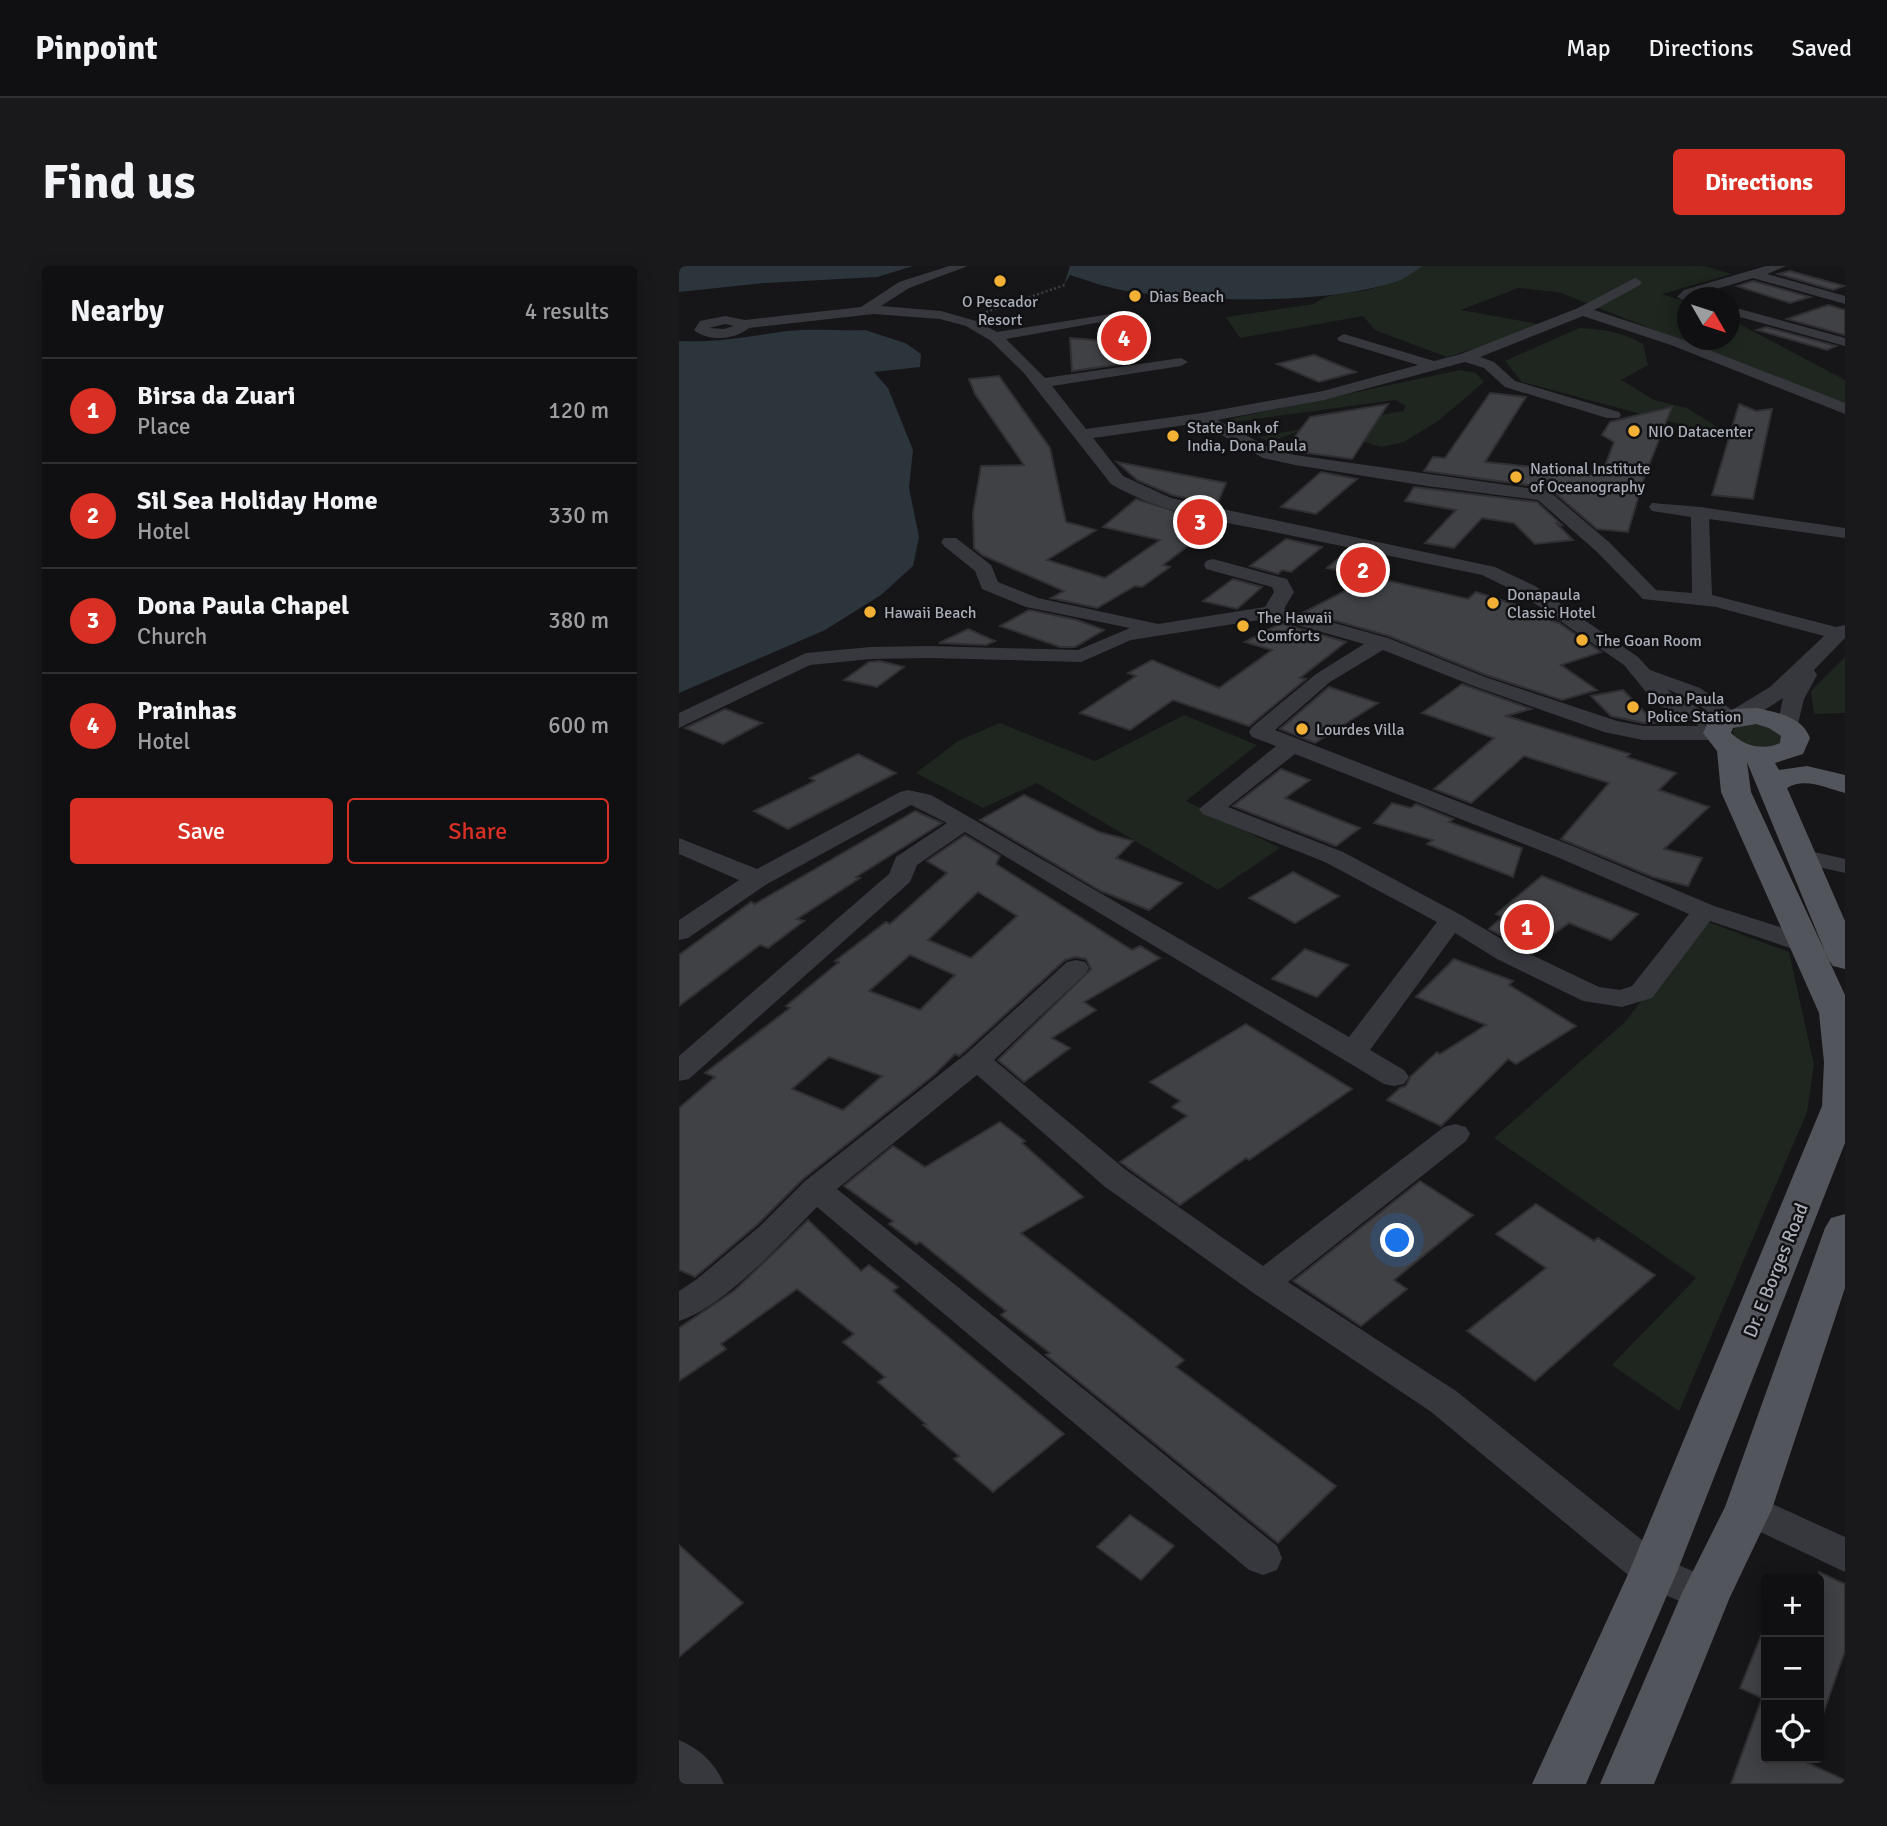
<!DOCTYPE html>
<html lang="en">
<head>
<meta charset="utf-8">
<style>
	:root { --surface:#101012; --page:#19191b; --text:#f1f3f6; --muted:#9c9d9f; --line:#303032; --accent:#d93025 }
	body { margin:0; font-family:Signika,sans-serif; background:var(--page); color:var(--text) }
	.controls { position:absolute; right:21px; bottom:21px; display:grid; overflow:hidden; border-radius:7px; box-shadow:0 4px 18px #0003 }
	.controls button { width:63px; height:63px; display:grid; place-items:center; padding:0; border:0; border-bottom:2px solid var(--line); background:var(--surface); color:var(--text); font:35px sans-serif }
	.compass { position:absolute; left:998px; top:21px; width:63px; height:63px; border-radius:50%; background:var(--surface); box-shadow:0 4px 18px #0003; rotate:129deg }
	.you { position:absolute; left:719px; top:975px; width:24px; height:24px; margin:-18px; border:5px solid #fff; border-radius:50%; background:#1a73e8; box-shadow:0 0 0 10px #1a73e833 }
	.badge { display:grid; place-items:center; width:46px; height:46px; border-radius:50%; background:var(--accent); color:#fff; font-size:23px; font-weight:700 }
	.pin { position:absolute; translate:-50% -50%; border:4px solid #fff; box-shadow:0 2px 7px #0006 }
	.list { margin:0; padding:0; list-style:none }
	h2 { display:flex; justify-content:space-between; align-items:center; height:91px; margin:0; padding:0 28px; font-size:30px }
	h2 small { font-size:23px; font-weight:400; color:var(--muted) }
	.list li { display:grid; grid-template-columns:46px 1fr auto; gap:21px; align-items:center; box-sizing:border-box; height:105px; padding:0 28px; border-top:2px solid var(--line) }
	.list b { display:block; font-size:26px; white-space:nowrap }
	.list p { margin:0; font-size:23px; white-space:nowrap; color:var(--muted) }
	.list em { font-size:23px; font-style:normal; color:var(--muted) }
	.actions { display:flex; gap:14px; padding:21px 28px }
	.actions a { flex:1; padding:16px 0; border:2px solid var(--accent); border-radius:7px; text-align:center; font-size:24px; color:var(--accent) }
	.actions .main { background:var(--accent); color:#fff }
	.icon { flex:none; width:38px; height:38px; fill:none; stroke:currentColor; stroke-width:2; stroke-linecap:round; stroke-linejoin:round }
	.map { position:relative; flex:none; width:1166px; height:1518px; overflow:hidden; border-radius:7px }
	header { display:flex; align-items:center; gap:42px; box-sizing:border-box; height:98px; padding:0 35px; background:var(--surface); border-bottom:2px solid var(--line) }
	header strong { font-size:33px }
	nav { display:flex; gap:38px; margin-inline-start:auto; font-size:24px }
	.intro { display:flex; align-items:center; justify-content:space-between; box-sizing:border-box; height:168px; padding:0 42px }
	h1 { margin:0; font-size:49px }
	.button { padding:18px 32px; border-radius:7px; background:var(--accent); color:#fff; font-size:24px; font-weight:700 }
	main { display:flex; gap:42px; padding:0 42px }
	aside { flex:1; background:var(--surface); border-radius:7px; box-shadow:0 4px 18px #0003 }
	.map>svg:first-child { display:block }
	.green { fill:#1e261f }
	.water { fill:#2c353c }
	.building { fill:#404145; stroke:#303034; stroke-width:2; fill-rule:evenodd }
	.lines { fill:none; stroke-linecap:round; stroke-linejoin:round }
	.path { stroke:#3d3f44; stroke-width:2.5; stroke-dasharray:2 2.5; stroke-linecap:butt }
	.minor { fill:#37383d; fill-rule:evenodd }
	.major { fill:#53555c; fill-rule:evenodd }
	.poi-dot { fill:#f2b134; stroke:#111113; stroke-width:2.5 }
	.labels { text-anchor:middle; stroke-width:5; stroke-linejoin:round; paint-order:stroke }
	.far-poi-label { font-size:16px; fill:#a8adb8; stroke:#111113; text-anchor:start }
	.street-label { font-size:19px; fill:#a8adb8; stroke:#111113 }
</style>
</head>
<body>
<header>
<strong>Pinpoint</strong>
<nav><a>Map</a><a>Directions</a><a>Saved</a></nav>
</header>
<div class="intro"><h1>Find us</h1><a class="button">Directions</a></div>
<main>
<aside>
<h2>Nearby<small>4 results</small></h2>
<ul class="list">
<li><span class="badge">1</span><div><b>Birsa da Zuari</b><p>Place</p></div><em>120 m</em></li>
<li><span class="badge">2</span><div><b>Sil Sea Holiday Home</b><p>Hotel</p></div><em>330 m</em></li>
<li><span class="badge">3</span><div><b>Dona Paula Chapel</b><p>Church</p></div><em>380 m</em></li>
<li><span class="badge">4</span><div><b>Prainhas</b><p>Hotel</p></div><em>600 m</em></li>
</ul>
<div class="actions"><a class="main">Save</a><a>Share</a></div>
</aside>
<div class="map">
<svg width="1166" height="1518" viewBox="0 0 1166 1518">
	<rect width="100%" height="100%" fill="#161618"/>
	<g class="green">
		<path d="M744,0H1025L1053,8L983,28L1008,36V74H1050L1051,53L1166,114V139L879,26L839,22L782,44L859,58L832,71L768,91L696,64L684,50L561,72L547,51L635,38C651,26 669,28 688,24C709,19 725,11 744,0Z"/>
		<path d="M900,62C923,63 944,66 964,78L969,99L942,114L975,134L1008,142L1038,161L1029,166L843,116L826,95Z"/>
		<polygon points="781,104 797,107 805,116 759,155 725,176 702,181 672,172 618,166 591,176 579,171 724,145 727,140 716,134 555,156 546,154"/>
		<polygon points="1166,391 1166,447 1135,448 1132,425"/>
		<polygon points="505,449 578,479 507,535 601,582 539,624 358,517 304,542 237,507 279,475 321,457 416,495"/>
		<path d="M1065,458H1083L1099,464L1105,476C1088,487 1072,481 1055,472L1054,463Z"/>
		<polygon points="1024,654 1110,686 1135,799 1128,846 1000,1145 933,1099 1017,1012 815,872 946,756"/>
	</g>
	<g class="water">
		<polygon points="0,0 234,0 198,11 86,17 0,26"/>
		<path d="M391,0H744C735,5 726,13 716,16C645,39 522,36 448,25C429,22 410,15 391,9L385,19Z"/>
		<path d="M186,64L226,77L242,88L241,101L195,106L209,122L234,184L230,222L240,271L234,300L202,329L146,364L0,427V75C37,77 72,70 109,65C134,62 161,65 186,64Z"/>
	</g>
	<g class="building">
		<polygon points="1111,5 1165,20 1154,24 1099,8"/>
		<polygon points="1074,15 1131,31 1111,37 1058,20"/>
		<polygon points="1149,39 1166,44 1166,69 1108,53"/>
		<polygon points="1087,61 1157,80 1148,84 1078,64"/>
		<polygon points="391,72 449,77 451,97 393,105"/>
		<polygon points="635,89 677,106 640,116 598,98"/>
		<polygon points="320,110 371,182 387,256 417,264 368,294 426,312 481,274 424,261 457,233 531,256 526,267 484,299 491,301 463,321 456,320 418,342 372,332 385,325 303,289 295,282 294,247 302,200 345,199 296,128 290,113"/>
		<polygon points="811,127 847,131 806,196 923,208 935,176 923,169 931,156 993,141 966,209 949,266 918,263 870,222 745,205 754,191 766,192"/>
		<polygon points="709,138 673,193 606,184 631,151"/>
		<polygon points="1060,138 1077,145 1093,143 1074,233 1033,229"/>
		<polygon points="438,196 547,217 538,239 493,229 458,214"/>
		<polygon points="642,206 678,213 637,248 602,241"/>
		<polygon points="735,221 858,236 883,259 878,258 894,274 856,278 835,257 803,252 775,282 746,277 777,244 726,235"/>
		<polygon points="607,273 643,281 612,306 603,304 599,308 571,300"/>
		<polygon points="667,286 706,294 688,311 648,302"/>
		<polygon points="693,311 789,333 797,326 837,339 834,342 880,357 922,386 882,399 918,424 883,434 807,409 710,370 625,346"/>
		<polygon points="554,313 583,321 558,343 524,335"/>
		<polygon points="350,344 398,354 425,364 396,381 381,381 321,360"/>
		<polygon points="602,357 667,376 621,412 627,413 570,460 494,434 451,464 401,447 457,410 449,407 473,394 540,422 593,384 566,376"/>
		<polygon points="289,363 316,375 307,379 260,377"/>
		<polygon points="201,395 225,401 198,421 165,414 190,396"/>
		<polygon points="783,418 852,443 827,450 951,488 948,491 997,507 980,524 1030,541 985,583 1023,592 1009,620 974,611 882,573 930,517 845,490 792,537 755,523 815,472 743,447"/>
		<polygon points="650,421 699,437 636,477 601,463"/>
		<polygon points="944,424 976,457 964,457 932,450 912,430"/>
		<polygon points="46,443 83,457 44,478 6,462"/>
		<polygon points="179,488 217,507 109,563 75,545 136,515 131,512"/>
		<polygon points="602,503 631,514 606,532 681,562 657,580 554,540"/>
		<polygon points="345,529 420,566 454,575 437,592 503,617 470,644 422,625 301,554"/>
		<polygon points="713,537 732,542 737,538 774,553 770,556 843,582 834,611 748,578 754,574 695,557"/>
		<polygon points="236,545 263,557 177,611 181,612 118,653 125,655 89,682 81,679 0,740 0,689 72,636 76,638"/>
		<path d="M286,569L321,590L317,598L453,684L461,680L481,692L405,736L417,744L373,772L391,782L345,816L319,794L412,703L407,693L396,691L386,694L286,785L280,790L276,788L255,809L124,913L79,958L16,1011L0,1004V842L36,811L26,807L111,742L107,740L160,696L156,695L207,656L211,658L268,607L248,595ZM299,626L338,650L292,692L249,674ZM231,689L276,709L241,744L190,725ZM150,791L203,810L164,844L113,823Z"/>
		<polygon points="614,606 660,630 616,657 570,632"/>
		<polygon points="863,610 959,648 932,674 890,657 851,685 810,663 823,651 817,648"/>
		<polygon points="626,683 669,699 638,731 593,713"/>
		<polygon points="775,693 834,715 830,719 897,760 837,798 829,793 762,860 708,834 721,822 727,820 732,810 758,786 761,788 807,759 737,731"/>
		<polygon points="567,758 673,823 570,894 567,892 501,939 441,896 508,850 493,841 501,835 471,816"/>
		<polygon points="321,856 346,875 343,877 404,931 342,967 505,1094 497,1101 657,1220 599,1277 367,1089 371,1087 322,1049 327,1045 241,976 237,978 210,958 214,955 165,920 214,880 246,901"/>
		<polygon points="741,915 794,949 715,1014 728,1023 682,1060 614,1015"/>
		<polygon points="857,938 915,975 919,972 976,1009 856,1115 788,1065 867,1002 817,968"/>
		<polygon points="129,954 182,1005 190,999 219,1021 214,1025 385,1168 314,1226 275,1193 280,1190 244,1159 247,1158 199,1116 206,1111 164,1076 175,1068 118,1023 42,1078 47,1083 0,1115 0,1062 56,1024"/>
		<polygon points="451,1249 495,1280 462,1314 418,1281"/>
		<polygon points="0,1279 64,1337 0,1391"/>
		<polygon points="1140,1306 1166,1318 1166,1385 1143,1451 1140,1451"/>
		<polygon points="1086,1360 1087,1492 1118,1492 1166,1514 1166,1518 1052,1518 1083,1432 1061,1422"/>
	</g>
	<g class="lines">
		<polyline class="path" points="307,46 386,19"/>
		<g class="minor">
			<path d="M270,0H289L230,22L202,40L262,45L297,55L318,66L438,47V53L433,54L327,73L366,112L502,92L509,96L502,100L373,120L407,163L523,147L644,125L739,99L660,75L658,72L665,68L755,95L782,88L899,42L956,12L963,16L961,19L915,44L1002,73L1166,137V148L992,79L904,50L801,91L815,96L836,115L940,146L942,149L940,152H928L826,121L805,102L786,96L645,134L538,154L595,184L616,189L870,225L931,277L977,324L1013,327L1012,251L973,245L970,241L973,237L1021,241L1166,262V272L1030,253L1033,329L1157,361L1166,359V372L1135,404L1138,409L1125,433L1117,466H1101L1098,461L1104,432L1078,449L1048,459L1049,467L1046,472L1038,474H964L925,466L792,419L704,384L651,416L596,464L896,581L1035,640L1135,672L1139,678L1135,684L1126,686L1117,684L1031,655L973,732L943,741L904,735L818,693L776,667L691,784L725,804L730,811L725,818L715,820L705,818L286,566L238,599L231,616L10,813L0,815V790L210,608L217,591L268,557L232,539L88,618L9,672L0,674V654L60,614L0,588V572L78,603L221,526L229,524L252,529L670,771L758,656L646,596L524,548L520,543L597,480L573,471L570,466L573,461L637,408L685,378L593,352L452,374L402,396L250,392L192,393L131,399L0,462V447L127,387L192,381L250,380L399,384L451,362L347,341L303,323L296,305L265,280L262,276L265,272H277L312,299L319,316L359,332L479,358L586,341L595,326L593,321L527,303L525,299L527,295L534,293L608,313L615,326L605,343L709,372L806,411L938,455L964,460H1020L976,437L945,399L842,328L803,309C734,295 664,280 595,266C540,255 481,247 432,218L344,106L312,75L287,60L261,53L195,48L70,62C56,74 29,76 15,64L21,55L46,50L66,54L182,41L220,16ZM46,58L55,60L45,63L30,62ZM521,157L584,192L616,199L748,220L859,234L917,285L964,333L1037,341L1145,370L1091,421L1053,444L1021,422L971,404L959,391L856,320L816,301L492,232L444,210L414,172ZM988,423L1016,436L1034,450L992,427ZM616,488L878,591L1010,648L953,720L941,724L920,721L836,681L782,649L664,586L549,541Z"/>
			<polygon points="1087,0 1107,0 1088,8 1166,30 1166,38 1074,12 1008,32 1008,36 998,31 1005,24"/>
			<polygon points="1050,40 1166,72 1166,80 1050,48"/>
			<polygon points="1122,583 1166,593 1166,607 1113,595 1110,590 1113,585"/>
			<path d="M397,694L406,696L410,702L406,708L315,794L447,904L584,1000L765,861L776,858L787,861L791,868L787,875L609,1016L777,1125L988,1294L1041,1317L1047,1329L1041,1341L1027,1346L960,1318L751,1145L573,1026L425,920L298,809L158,923L598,1280L603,1292L598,1304L584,1309L570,1304L138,941C104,975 45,1041 0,1055V1025L18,1013L81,960L126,915L288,787L388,696Z"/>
			<polygon points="1069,1227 1166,1271 1166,1306 1056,1254 1050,1243 1056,1232"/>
			<path d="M0,1474C21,1483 36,1497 45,1518H0Z"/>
		</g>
		<g class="major">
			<path d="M1078,442C1098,447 1123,450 1131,472L1124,488L1096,497L1100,504L1128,500L1166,509V527C1147,522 1126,511 1108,522L1166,655V703L1154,700L1149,693L1068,496L1072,526L1166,729V877L998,1306L907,1518H853L950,1306L1143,840L1145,796L1140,747L1042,526L1038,485L1024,467L1032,451L1055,443ZM1077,458L1090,462L1102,470L1101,477C1084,485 1065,480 1052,467L1054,462Z"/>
			<polygon points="1166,948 1166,1022 1093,1243 1051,1331 975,1518 921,1518 1002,1329 1046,1241 1146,962 1152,952"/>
		</g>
	</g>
	<g class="poi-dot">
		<circle cx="321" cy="15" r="7"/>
		<circle cx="456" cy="30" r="7"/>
		<circle cx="955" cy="165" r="7"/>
		<circle cx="494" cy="170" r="7"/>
		<circle cx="837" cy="211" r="7"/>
		<circle cx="814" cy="337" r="7"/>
		<circle cx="191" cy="346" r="7"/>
		<circle cx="564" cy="360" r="7"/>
		<circle cx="903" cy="374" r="7"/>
		<circle cx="954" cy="441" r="7"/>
		<circle cx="623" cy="463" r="7"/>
	</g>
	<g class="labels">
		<g class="far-poi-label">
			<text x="470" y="36">Dias Beach</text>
			<text x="321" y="41" text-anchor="middle">O Pescador<tspan x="321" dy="18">Resort</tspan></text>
			<text x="508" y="167">State Bank of<tspan x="508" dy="18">India, Dona Paula</tspan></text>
			<text x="969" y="171">NIO Datacenter</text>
			<text x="851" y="208">National Institute<tspan x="851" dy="18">of Oceanography</tspan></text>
			<text x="828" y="334">Donapaula<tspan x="828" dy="18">Classic Hotel</tspan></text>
			<text x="205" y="352">Hawaii Beach</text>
			<text x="578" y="357">The Hawaii<tspan x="578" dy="18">Comforts</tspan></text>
			<text x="917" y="380">The Goan Room</text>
			<text x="968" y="438">Dona Paula<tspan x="968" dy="18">Police Station</tspan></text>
			<text x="637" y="469">Lourdes Villa</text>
		</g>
		<g class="street-label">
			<text transform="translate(1096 1004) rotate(-68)" y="7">Dr. E Borges Road</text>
		</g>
	</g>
</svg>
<div class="controls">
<button>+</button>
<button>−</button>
<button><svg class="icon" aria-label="locate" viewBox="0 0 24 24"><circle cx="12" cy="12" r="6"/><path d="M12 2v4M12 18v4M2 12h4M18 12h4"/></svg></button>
</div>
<svg class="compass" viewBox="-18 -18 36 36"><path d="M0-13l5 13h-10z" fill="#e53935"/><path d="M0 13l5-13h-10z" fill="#9c9d9f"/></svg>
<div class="you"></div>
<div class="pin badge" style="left:848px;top:661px">1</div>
<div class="pin badge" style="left:684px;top:304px">2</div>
<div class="pin badge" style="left:521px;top:256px">3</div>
<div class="pin badge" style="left:445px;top:72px">4</div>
</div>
</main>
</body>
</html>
